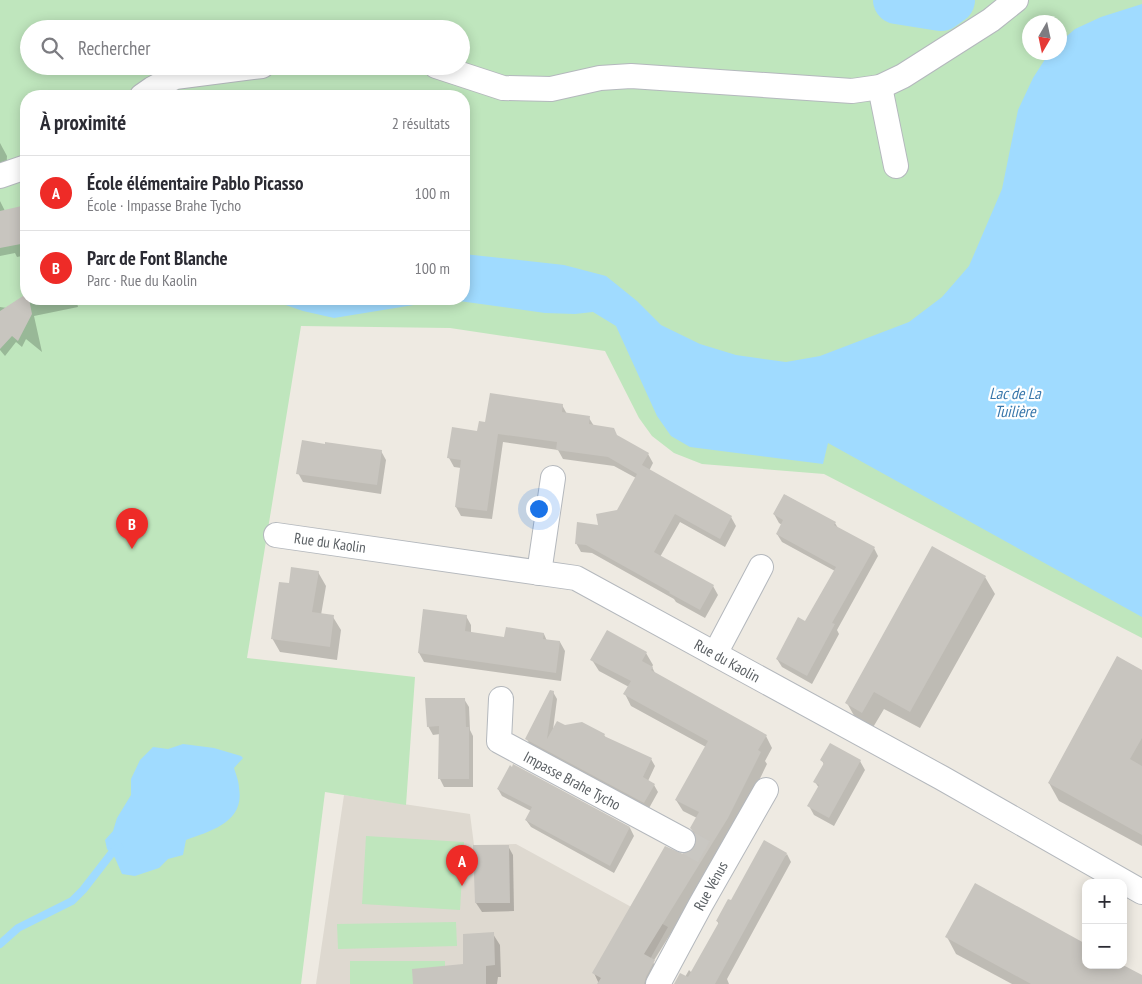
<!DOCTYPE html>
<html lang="fr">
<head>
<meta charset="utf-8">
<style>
	:root { --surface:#fff; --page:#f2f2f3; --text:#2b2b33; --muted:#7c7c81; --line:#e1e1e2; --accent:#ee2b27 }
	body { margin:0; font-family:"PT Sans Narrow",sans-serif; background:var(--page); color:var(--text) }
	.controls { position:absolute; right:15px; bottom:15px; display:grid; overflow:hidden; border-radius:10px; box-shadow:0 2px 12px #0003 }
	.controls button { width:45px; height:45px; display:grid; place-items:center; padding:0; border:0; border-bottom:1px solid var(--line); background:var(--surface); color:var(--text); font:25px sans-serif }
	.compass { position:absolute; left:1022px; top:15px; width:45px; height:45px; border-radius:50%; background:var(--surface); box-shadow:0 2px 12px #0003; rotate:189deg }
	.you { position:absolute; left:538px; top:508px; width:18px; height:18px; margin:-12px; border:4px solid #fff; border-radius:50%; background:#1a73e8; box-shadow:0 0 0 8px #1a73e833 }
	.badge { display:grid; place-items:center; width:32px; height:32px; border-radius:50%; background:var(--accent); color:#fff; font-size:16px; font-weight:700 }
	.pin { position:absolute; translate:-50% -41px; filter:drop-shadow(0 1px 2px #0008) }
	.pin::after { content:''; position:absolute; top:26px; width:18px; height:15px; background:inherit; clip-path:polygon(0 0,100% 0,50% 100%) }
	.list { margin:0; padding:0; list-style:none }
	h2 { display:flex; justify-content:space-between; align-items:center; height:65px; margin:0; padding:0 20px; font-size:21px }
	h2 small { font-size:16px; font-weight:400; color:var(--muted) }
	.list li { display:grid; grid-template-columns:32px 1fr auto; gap:15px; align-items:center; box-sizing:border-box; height:75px; padding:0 20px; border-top:1px solid var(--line) }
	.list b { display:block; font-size:19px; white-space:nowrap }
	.list p { margin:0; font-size:16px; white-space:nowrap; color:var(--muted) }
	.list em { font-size:16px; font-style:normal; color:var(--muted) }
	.icon { flex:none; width:28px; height:28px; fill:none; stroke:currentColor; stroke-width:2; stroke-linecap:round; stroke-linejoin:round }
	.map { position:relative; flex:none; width:1142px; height:984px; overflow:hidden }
	.search { position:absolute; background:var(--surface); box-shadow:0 2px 12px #0003; left:20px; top:20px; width:450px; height:55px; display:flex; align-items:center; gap:12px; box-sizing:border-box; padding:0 18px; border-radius:28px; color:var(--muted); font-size:19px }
	.panel { position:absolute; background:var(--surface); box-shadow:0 2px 12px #0003; left:20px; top:90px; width:450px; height:215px; border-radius:20px }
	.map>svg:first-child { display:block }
	.education { fill:#ded9d0 }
	.green { fill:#bfe6bd; fill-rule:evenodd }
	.water { fill:#a0dbff }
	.shadow { fill:#0003 }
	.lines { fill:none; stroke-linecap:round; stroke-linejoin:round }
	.stream { stroke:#a0dbff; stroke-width:8 }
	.river { stroke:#a0dbff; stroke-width:48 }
	.building { fill:#c8c5bf }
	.minor-tunnel { stroke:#c9c7c2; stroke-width:24; stroke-dasharray:24 12; stroke-linecap:butt }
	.minor-casing { stroke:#b4b8bd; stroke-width:26 }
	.minor { stroke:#fff; stroke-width:24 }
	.labels { text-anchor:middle; stroke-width:4.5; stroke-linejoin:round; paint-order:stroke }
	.street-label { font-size:15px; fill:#5a5f63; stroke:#fff }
	.water-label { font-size:16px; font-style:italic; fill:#3877ab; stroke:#fff }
</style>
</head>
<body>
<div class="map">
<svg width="1142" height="984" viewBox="0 0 1142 984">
	<rect width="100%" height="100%" fill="#eeeae2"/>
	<polygon class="education" points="344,795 470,814 474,845 516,844 668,927 636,984 316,984"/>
	<g class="green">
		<path d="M0,0H1142V638L824,474L702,464L674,453L652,436L639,418L605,351L450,328L301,326L247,658L415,677L406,805L325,792L301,984H0ZM1030,22H1060V52H1030ZM29,29H461V66H29ZM26,96H464V299H26Z"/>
		<polygon points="366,836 464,842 460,910 362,904"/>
		<polygon points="456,922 457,946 338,949 337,924"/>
		<rect x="350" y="961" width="95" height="23"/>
	</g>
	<g class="water">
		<polygon points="1142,4 1142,617 828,443 823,464 690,447 671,436 657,416 616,326 593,312 575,314 545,313 459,301 426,303 334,318 303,311 268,299 464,299 464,254 564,265 606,276 637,301 661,325 700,344 736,355 786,362 820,356 909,322 942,297 969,266 1002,189 1018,110 1033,78 1049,53 1060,52 1060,42 1075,29 1101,17"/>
		<path d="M183,744L214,748L241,756L243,758L234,768C236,775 239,781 239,788C245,822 211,831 186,840L183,855L168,859L159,868L135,876L122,874L115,858L107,849L105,840L113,831L117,818L131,795V779L140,760L153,747L168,749Z"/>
	</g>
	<g class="shadow">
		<polygon points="0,143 7,156 6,176 0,179"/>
		<polygon points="0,201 5,211 26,206 26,278 22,256 17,257 15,253 0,256"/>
		<polygon points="26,295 26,299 76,299 78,307 34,316 42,352 26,339 22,347 16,342 5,356 0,350 0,307 7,308"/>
		<polygon points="562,405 567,414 589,418 594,426 648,454 653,463 649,471 731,517 736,526 725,547 680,522 660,557 713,586 718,595 705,618 676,602 674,599 592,553 581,552 576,543 617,512 636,478 614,466 563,459 558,450 503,442 492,519 461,516 456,507 461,468 454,467 449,458 453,429 478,432 486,424"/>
		<polygon points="381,451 386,460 381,494 303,482 298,473"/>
		<polygon points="785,495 835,523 838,528 874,548 878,556 837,630 839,634 812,684 782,667 777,659 805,623 835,571 782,542 777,534 782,525 779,523 774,514"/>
		<polygon points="318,572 326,586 321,615 333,617 341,630 337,660 280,652 272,638"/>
		<polygon points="985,577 995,594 920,728 884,709 872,729 857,721 847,703"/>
		<polygon points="466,616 471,625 471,633 505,638 544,634 547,641 560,642 565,651 561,681 424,662 419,653"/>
		<polygon points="646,653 653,665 652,667 656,675 766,736 772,748 765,761 767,764 735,830 653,962 657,970 649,984 599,984 594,973 683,855 690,853 696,847 698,840 691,828 697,818 683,811 676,800 706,747 631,706 625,694 629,687 599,671 592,660"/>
		<polygon points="1142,671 1142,846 1059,801 1049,783"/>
		<polygon points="553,692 557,699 553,730 565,727 604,735 606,738 651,759 655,766 648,781 654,785 658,792 648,810 531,747 527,739"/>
		<polygon points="464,699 469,707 470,730 473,736 473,787 444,787 440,779 440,734 433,735 428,726"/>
		<polygon points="822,760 860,761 865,770 834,826 814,815 809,806 819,788 815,782 824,765"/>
		<polygon points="514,766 630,828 634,836 614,873 531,827 526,820 531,811 502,796 498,789"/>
		<polygon points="508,846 513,855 514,911 482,912 476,903"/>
		<polygon points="787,854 791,862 727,979 729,984 681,984 689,970 692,973 719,924 717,921 732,901"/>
		<polygon points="493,934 500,945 501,977 498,977 497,984 453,984 464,965"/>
		<polygon points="947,937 1086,965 1142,984 1012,984 956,954"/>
	</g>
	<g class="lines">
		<polyline class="stream" points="0,944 18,928 72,901 83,890 111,854 119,847"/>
		<polyline class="river" points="897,0 941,7 951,0"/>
	</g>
	<g class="building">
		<polygon points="26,205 26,243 0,248 0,211"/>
		<polygon points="26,294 26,299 29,299 32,314 18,341 12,336 0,349 0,311"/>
		<polygon points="490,393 563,404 562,412 590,416 589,424 614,428 617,435 649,453 642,465 732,516 720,539 675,514 654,552 714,585 700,610 669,593 670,592 586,545 575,544 577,522 598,525 596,514 617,510 637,474 608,457 556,450 557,442 498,434 487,511 455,507 461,460 447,458 452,427 477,431 479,421 485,422"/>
		<polygon points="302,440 325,444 325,442 382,450 377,485 296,474"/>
		<polygon points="784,494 836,522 834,525 875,547 832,623 835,624 807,676 776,659 798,617 805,621 836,567 776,534 783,520 773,514"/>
		<polygon points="932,546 986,576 910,712 874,692 862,713 845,703"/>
		<polygon points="291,567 319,571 312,612 334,615 330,647 271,639 279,582 289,583"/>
		<polygon points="423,609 467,615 465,631 504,637 506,627 544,633 543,639 560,641 556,673 418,653"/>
		<polygon points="607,630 647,652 642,661 653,667 651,670 767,735 758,750 761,752 728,818 644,954 655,960 646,977 644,984 597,984 601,978 592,973 665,846 683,854 690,852 695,846 697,840 695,833 690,828 699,812 675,800 708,741 623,694 631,681 590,660"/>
		<polygon points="1117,656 1142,670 1142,738 1130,759 1142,766 1142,835 1048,783"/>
		<polygon points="550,690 554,691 547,739 557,721 565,725 582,722 605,734 604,736 652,758 643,777 655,784 644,803 525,739"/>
		<polygon points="425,698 465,698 466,727 469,727 469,779 438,779 439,726 427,727"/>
		<polygon points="830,743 861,760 829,818 807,806 819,785 813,782 824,763 820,760"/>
		<polygon points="513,764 630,827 610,866 525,820 532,807 497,789 510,765 512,767"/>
		<polygon points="764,840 787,853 715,984 674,984 680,973 688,977 719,922 716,921 728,899 731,900"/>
		<polygon points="473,845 509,845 510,903 475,903"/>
		<polygon points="975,883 1086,944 1086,965 1123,965 1142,975 1142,984 1031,984 945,937"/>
		<polygon points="494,932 495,965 486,966 486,984 413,984 412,969 463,964 463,934"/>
	</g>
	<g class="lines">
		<polyline class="minor-tunnel" points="683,840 708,854"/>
		<g class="minor-casing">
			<g id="minor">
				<polyline points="436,66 503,88 551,89 600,78 631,76 852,91 880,87 903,76 991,20 1016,0"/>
				<polyline points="880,87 896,166"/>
				<polyline points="142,96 152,89 175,77 262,66"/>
				<polyline points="0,176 26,167"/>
				<polyline points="276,535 576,578 942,778 1142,892"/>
				<polyline points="539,573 553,478"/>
				<polyline points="715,654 761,567"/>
				<polyline points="501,699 499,741 683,840"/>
				<polyline points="658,984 701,904 766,790"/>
			</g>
		</g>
		<use href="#minor" class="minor"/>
	</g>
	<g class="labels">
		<g class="street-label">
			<text transform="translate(330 543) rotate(8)" y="5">Rue du Kaolin</text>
			<text transform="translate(727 661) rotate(29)" y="5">Rue du Kaolin</text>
			<text transform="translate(572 781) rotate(28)" y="5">Impasse Brahe Tycho</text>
			<text transform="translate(711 886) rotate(-61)" y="5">Rue Vénus</text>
		</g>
		<g class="water-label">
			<text x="1015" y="399">Lac de La<tspan x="1015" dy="18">Tuilière</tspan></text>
		</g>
	</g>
</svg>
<div class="controls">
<button>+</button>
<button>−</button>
</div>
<svg class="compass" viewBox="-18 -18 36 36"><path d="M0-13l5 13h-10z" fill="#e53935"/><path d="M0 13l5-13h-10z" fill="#7c7c81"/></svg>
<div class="you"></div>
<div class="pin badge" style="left:462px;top:886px">A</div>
<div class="pin badge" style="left:132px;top:549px">B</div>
<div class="search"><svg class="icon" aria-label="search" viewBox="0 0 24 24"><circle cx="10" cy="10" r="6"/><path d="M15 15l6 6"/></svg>Rechercher</div>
<section class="panel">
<h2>À proximité<small>2 résultats</small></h2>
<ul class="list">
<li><span class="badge">A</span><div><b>École élémentaire Pablo Picasso</b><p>École · Impasse Brahe Tycho</p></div><em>100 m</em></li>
<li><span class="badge">B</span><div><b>Parc de Font Blanche</b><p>Parc · Rue du Kaolin</p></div><em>100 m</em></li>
</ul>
</section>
</div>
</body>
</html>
